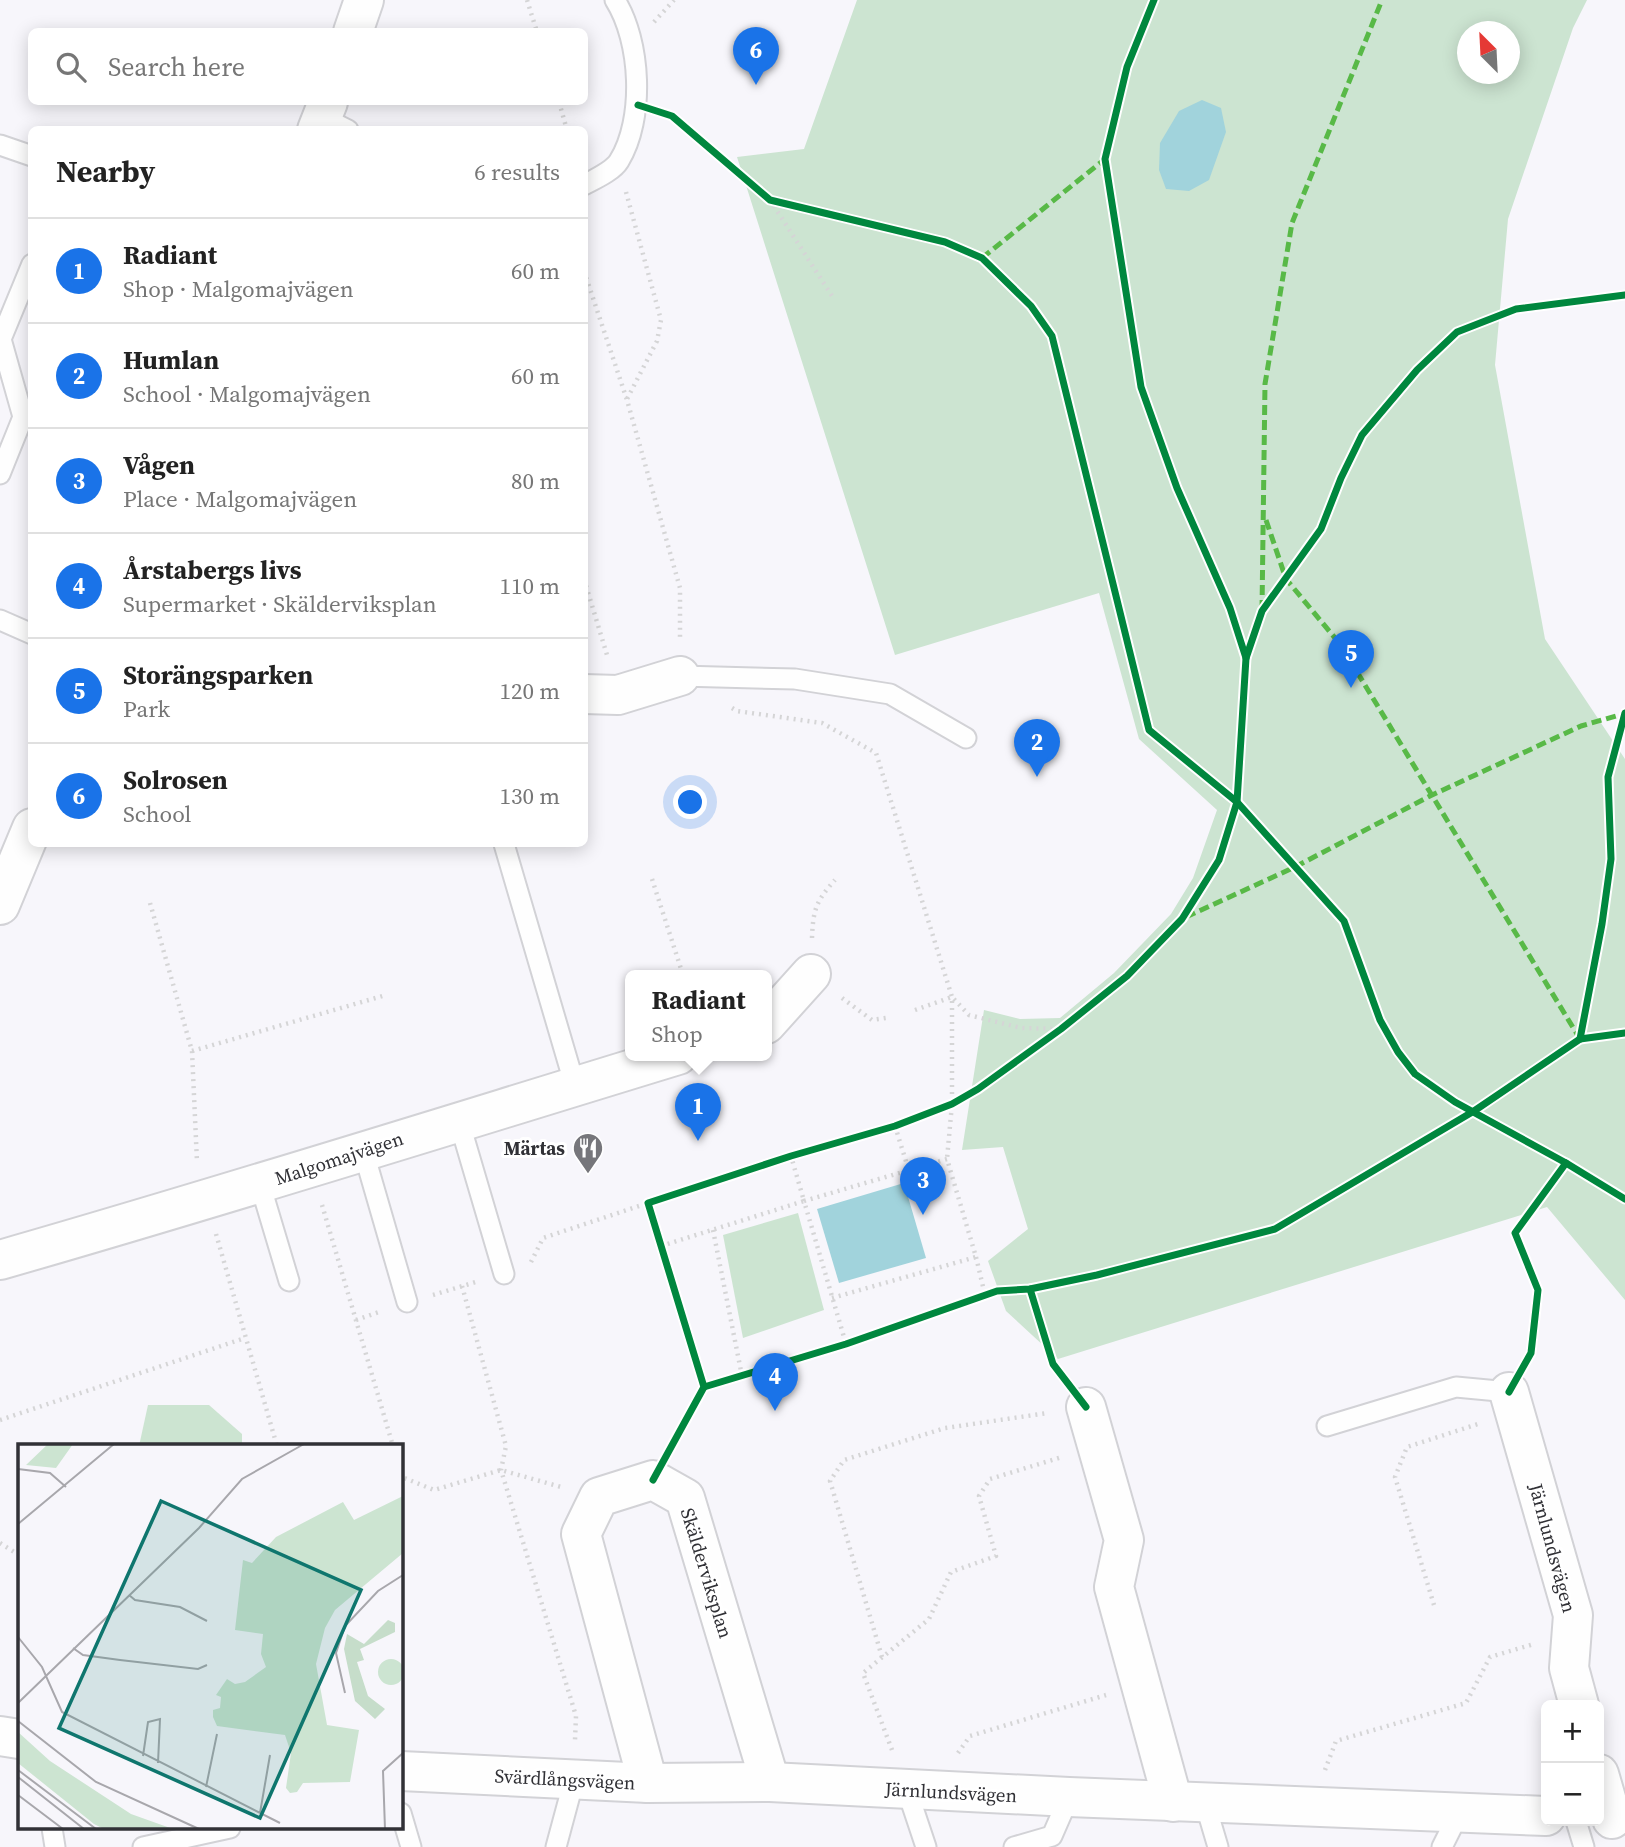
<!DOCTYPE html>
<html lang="en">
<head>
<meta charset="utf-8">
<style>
	:root { --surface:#fff; --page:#f2f2f2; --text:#222; --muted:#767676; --line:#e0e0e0; --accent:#1a73e8 }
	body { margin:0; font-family:"Source Serif 4",serif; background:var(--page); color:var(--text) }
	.controls { position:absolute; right:21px; bottom:21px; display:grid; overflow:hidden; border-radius:10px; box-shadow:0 4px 18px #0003 }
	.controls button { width:63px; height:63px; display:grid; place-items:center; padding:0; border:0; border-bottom:2px solid var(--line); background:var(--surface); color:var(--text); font:35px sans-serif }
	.compass { position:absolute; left:1457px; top:21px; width:63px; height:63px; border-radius:50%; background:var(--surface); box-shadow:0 4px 18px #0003; rotate:336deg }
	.you { position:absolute; left:691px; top:803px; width:24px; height:24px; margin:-18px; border:5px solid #fff; border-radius:50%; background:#1a73e8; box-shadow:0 0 0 10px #1a73e833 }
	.badge { display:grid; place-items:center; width:46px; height:46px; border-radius:50%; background:var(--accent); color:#fff; font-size:23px; font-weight:700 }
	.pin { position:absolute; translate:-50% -58px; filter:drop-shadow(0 2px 4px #0008) }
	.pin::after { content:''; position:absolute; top:37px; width:24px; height:21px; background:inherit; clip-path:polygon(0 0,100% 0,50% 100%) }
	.popup { position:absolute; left:625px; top:970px; width:147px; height:91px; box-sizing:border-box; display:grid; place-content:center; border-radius:10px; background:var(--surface); filter:drop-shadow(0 2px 5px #0005); font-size:23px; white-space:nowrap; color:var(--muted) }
	.popup b { font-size:26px; color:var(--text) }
	.popup::after { content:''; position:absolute; left:50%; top:100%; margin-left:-14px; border:14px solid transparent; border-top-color:var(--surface) }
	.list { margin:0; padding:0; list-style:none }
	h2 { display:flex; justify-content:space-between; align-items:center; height:91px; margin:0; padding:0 28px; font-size:30px }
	h2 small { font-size:23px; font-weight:400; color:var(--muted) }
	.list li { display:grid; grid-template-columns:46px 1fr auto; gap:21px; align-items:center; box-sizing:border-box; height:105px; padding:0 28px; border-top:2px solid var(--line) }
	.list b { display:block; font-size:26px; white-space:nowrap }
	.list p { margin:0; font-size:23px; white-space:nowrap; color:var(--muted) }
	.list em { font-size:23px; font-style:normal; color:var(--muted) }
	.icon { flex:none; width:38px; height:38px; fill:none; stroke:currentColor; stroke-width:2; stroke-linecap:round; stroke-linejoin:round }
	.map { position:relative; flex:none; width:1625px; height:1847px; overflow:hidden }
	.search { position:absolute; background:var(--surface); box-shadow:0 4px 18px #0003; left:28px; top:28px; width:560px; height:77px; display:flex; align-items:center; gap:18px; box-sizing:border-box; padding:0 24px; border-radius:10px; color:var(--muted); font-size:26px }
	.panel { position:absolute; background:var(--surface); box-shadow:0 4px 18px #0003; left:28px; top:126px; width:560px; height:721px; border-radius:10px }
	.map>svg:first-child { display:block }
	.green { fill:#cce4d1; fill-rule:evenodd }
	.water { fill:#a1d3dc }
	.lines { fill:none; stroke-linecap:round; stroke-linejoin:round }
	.lane-casing { stroke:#d2d2d6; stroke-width:23 }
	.street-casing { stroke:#d2d2d6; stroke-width:42 }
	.path { stroke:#d5d5d6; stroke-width:4.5; stroke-dasharray:2 5; stroke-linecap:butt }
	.lane { stroke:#fefefe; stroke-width:19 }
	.street { stroke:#fefefe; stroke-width:38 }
	.quiet { stroke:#58b947; stroke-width:5; stroke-dasharray:10 5; stroke-linecap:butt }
	.cycleway-casing { stroke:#fff; stroke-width:11 }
	.cycleway { stroke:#00873e; stroke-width:7 }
	.labels { text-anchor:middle; stroke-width:6; stroke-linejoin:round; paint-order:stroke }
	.poi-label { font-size:19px; font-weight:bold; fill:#313136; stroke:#fff; text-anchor:end }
	.street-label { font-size:19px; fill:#313136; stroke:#fff }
	.inset-road { fill:none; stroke:#a8a7ac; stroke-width:2 }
	.view { fill:#0f766e; fill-opacity:0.15; stroke:#0f766e; stroke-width:3.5 }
	.inset-edge { fill:none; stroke:#313136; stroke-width:3.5 }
</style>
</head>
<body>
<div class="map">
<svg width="1625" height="1847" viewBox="0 0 1625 1847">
	<rect width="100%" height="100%" fill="#f7f6fb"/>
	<g class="green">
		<path d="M857,0H1587L1573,28L1508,219L1495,365L1545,639L1625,759V1300L1547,1207L1058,1359L1006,1311L988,1261L1028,1229L1003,1147L962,1150L984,1010L1020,1019L1060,1018L1114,973L1171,914L1193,878L1217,810L1139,739L1099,593L895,655L737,157L804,149ZM1468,32H1510V74H1468Z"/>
		<polygon points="798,1213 824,1310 743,1338 723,1235"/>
		<polygon points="148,1405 209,1405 242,1434 242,1446 139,1446"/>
	</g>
	<g class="water">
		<polygon points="1202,100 1221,108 1226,132 1209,180 1189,191 1166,189 1159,170 1160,143 1179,111"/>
		<polygon points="904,1183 926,1258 839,1283 817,1209"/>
	</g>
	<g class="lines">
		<g class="lane-casing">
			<g id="lane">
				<polyline points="322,117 348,130"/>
				<polyline points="0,145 32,156"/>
				<path d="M584,185C595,179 613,171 619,161C645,119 641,41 615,0"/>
				<polyline points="0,474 23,417 1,339 32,264"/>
				<polyline points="0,620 32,634"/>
				<polyline points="680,676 795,679 890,694 966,738"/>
				<polyline points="504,844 575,1086"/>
				<polyline points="459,1121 504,1274"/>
				<polyline points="363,1150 407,1302"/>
				<polyline points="260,1184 289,1281"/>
				<polyline points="1327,1426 1456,1387 1509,1392"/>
				<polyline points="907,1790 926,1847"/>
				<polyline points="1205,1803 1218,1847"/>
				<polyline points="401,1813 411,1847"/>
				<polyline points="1576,1821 1584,1847"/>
				<polyline points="52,1828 55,1847"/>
				<polyline points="143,1847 230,1828"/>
				<polyline points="556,1847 574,1780"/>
				<polyline points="1014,1847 1052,1836 1069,1797"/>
				<polyline points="1442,1847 1459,1813"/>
			</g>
		</g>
		<g class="street-casing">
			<g id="street">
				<polyline points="353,32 364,0"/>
				<polyline points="317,130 328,102"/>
				<polyline points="584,694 618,695 680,676"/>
				<polyline points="0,905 32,828"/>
				<polyline points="766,1024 811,974"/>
				<path d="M0,1260C227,1195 452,1124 678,1055"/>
				<polyline points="1509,1392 1573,1615 1569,1668 1579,1705"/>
				<polyline points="1086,1407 1124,1540 1114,1587 1173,1802"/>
				<polyline points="0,1736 19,1739"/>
				<polyline points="401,1771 648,1783 770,1782 1069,1797 1546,1816"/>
				<polyline points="1599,1774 1612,1819"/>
				<polyline points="648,1783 581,1534 599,1497 653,1480 685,1498 770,1782"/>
			</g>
		</g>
		<g class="path">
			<polyline points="527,0 537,32"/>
			<polyline points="654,22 674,0"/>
			<polyline points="559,102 567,130"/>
			<polyline points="626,192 661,320 657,341 627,399"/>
			<polyline points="770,200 832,296"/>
			<polyline points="584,271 627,400 680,588 680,637"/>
			<polyline points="584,579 607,655"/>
			<polyline points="732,708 737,711 822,723 876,753 952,997 952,1104 947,1159"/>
			<polyline points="652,879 683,975"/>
			<polyline points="150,903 192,1051 197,1162"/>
			<path d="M812,938C813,910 816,901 835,880"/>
			<polyline points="842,998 872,1020 886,1018"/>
			<polyline points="915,1010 952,997 969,1015 1021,1028 1061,1029"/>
			<polyline points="192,1051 386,995"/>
			<polyline points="895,1126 909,1171"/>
			<polyline points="322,1205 393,1446"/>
			<polyline points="713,1230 742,1376"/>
			<polyline points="216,1234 277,1446"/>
			<polyline points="661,1246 804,1201 791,1156"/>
			<polyline points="976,1257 985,1295"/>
			<polyline points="531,1262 543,1238 648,1203"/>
			<polyline points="462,1286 506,1446 501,1470 576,1716 575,1740"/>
			<polyline points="433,1295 479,1281"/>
			<polyline points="832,1298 976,1257 947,1159 804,1201 846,1344"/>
			<polyline points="356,1320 382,1311"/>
			<polyline points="0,1420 245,1338"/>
			<polyline points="401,1473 402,1477 434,1490 501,1470 561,1487"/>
			<polyline points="0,1543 19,1555"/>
			<polyline points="1434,1605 1395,1477 1407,1447 1478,1424"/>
			<polyline points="882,1657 830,1481 844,1460 945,1428 1048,1413"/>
			<polyline points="892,1750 863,1673 929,1619 951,1572 996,1556 979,1496 990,1479 1062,1457"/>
			<polyline points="958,1753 970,1736 1106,1695"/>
			<polyline points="1325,1770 1336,1741 1466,1703 1490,1657 1534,1644"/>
		</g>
		<use href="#lane" class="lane"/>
		<use href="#street" class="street"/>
		<g class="quiet">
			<polyline points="982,258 1105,159"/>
			<polyline points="1266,520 1286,579 1340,644 1580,1039"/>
			<polyline points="1262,610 1265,384 1292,223 1382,0"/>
			<polyline points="1186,917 1295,867 1430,796 1581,726 1623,714"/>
		</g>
		<g class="cycleway-casing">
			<g id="cycleway">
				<polyline points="1154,0 1127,67 1105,159 1141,387 1177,488 1230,608 1246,658"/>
				<polyline points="638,105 672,116 770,200 945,242 982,258 1031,306 1052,336 1149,730 1237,802 1344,921 1380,1020 1398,1052 1415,1074 1455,1102 1566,1163 1625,1199"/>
				<polyline points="1580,1039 1602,924 1611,859 1608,777 1625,713"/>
				<polyline points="1030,1289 1053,1364 1086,1407"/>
				<polyline points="704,1387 846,1344 997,1291 1030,1289 1097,1275 1275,1229 1474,1111 1580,1039 1625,1033"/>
				<polyline points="1509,1392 1531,1353 1538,1290 1515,1233 1566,1163"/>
				<polyline points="653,1480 704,1387 648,1203 791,1156 895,1126 952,1104 978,1089 1061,1029 1127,976 1182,919 1219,860 1237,802 1246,658 1262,611 1321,529 1341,478 1362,435 1417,370 1457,332 1516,309 1625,295"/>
			</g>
		</g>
		<use href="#cycleway" class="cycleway"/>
	</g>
	<defs>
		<g id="restaurant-pin" transform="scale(1.575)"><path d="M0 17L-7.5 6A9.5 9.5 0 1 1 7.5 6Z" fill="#76767b" stroke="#fff"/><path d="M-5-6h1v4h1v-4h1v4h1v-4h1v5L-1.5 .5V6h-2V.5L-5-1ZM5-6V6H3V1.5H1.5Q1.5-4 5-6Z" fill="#fff"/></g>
	</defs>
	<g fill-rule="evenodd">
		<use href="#restaurant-pin" x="588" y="1148"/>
	</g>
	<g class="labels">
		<g class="poi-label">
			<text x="565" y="1155">Märtas</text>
		</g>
		<g class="street-label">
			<text transform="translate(339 1158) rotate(-18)" y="7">Malgomajvägen</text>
			<text transform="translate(1553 1548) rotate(75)" y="7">Järnlundsvägen</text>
			<text transform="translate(707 1573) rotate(73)" y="7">Skälderviksplan</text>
			<text transform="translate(565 1779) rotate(3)" y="7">Svärdlångsvägen</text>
			<text transform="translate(951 1792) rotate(3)" y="7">Järnlundsvägen</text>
		</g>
	</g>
	<g transform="translate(18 1444)">
		<rect width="385" height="385" fill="#f7f6fb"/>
		<path d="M30,0H55L38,24L8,21ZM385,52V109L317,166L307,184L298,220L309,281L341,286L332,338L285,339L279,348L272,349L268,344L273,309L267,291L199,282L195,273V266L202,264L203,253L198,251L209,235L217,240L227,238L248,223L243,210L245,190L217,186L225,116L234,119L258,93L325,58L336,76ZM360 228a13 13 0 1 1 26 0a13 13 0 1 1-26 0ZM0,288L32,317L113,370L155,385H86L76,380L0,319Z" fill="#cce4d1"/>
		<path d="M370,176L377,179V188L342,205L346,216L339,218L350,252L367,265L357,275L337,257L326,205L329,190L346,200Z" fill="#c6ddca"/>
		<path class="inset-road" d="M0,25L32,29L48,43M0,80L96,0M111,151L117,156L162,163L189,177M0,193L24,223L44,268L262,379M55,204L65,211L102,216L180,225L189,221M327,249L318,209L327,182L360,147L385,131M0,259L181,84L224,35L286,0M0,277L78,338L181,385M125,312L130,278L142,275L140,319M0,326L78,385M0,333L66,385M188,343L199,290M0,351L45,385M242,369L252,311M367,385L365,327L385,309"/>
		<path class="view" d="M143,57L343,146L242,374L41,284Z"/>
		<rect width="385" height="385" class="inset-edge"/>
	</g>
</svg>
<div class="controls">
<button>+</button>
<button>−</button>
</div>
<svg class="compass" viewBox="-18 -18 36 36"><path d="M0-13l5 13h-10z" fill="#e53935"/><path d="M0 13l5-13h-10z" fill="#767676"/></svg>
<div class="you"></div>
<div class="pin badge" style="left:698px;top:1141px">1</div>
<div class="popup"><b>Radiant</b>Shop</div>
<div class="pin badge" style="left:1037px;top:777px">2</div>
<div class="pin badge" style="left:923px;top:1215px">3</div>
<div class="pin badge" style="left:775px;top:1411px">4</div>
<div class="pin badge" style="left:1351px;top:688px">5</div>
<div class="pin badge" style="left:756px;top:85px">6</div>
<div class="search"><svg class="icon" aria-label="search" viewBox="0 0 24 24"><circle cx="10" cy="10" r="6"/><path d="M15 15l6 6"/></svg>Search here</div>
<section class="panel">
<h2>Nearby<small>6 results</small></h2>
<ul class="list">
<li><span class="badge">1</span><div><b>Radiant</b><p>Shop · Malgomajvägen</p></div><em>60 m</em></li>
<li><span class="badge">2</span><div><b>Humlan</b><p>School · Malgomajvägen</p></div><em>60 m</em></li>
<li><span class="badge">3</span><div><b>Vågen</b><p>Place · Malgomajvägen</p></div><em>80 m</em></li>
<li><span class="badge">4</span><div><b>Årstabergs livs</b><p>Supermarket · Skälderviksplan</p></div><em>110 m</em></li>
<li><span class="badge">5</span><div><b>Storängsparken</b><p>Park</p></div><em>120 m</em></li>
<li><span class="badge">6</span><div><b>Solrosen</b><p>School</p></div><em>130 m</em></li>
</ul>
</section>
</div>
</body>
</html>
